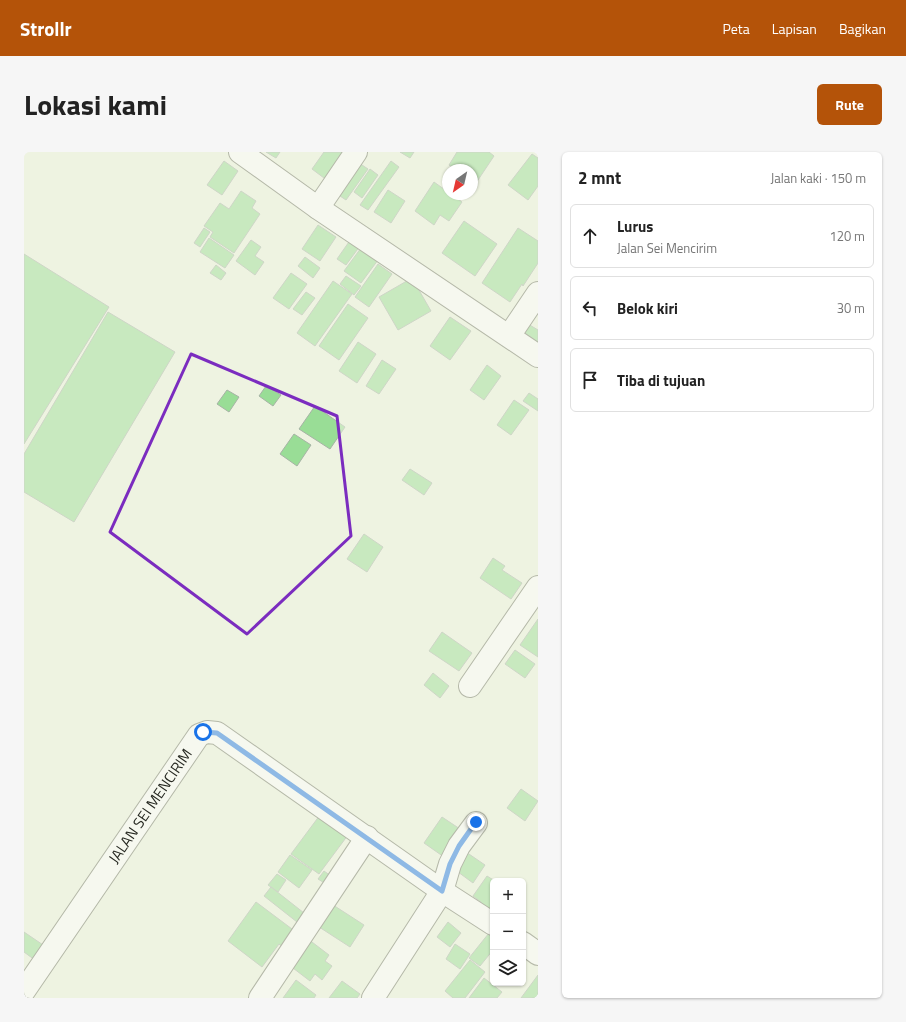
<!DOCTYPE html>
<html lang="id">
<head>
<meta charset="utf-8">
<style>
	:root { --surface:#fff; --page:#f6f6f6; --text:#222; --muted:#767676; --line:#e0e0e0; --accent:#b45309 }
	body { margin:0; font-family:"Titillium Web",sans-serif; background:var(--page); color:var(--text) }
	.controls { position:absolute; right:12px; bottom:12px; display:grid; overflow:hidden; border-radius:6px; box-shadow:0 1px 3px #0004 }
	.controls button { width:36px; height:36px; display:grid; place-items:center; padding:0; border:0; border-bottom:1px solid var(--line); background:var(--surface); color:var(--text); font:20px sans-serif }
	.compass { position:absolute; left:418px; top:12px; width:36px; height:36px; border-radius:50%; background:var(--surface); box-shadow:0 1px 3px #0004; rotate:214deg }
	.stop { position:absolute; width:12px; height:12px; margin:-9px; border:3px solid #1a73e8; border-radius:50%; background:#fff }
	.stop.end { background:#1a73e8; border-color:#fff; box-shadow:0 1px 4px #0008 }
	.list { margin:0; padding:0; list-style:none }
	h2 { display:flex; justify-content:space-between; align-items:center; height:52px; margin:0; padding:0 16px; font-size:17px }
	h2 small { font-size:13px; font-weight:400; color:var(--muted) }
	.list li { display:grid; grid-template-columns:26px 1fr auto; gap:12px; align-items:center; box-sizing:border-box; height:64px; margin:0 8px 8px; padding:0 8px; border:1px solid var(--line); border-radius:6px }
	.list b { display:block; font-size:15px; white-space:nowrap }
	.list p { margin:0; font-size:13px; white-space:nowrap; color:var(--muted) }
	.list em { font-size:13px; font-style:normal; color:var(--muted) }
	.icon { flex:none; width:22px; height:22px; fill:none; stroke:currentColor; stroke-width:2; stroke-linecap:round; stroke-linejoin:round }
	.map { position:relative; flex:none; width:514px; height:846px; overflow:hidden; border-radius:6px }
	header { display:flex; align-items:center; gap:24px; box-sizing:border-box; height:56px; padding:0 20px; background:var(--accent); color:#fff }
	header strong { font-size:19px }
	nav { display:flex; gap:22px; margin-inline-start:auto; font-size:14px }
	.intro { display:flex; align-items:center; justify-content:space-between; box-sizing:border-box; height:96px; padding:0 24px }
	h1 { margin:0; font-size:28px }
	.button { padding:10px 18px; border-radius:6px; background:var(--accent); color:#fff; font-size:14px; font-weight:700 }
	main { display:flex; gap:24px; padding:0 24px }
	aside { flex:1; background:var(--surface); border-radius:6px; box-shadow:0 1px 3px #0004 }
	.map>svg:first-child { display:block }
	.building { fill:#99dd96; stroke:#a6b3a5 }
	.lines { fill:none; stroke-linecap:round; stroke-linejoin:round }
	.minor-casing { stroke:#6f7363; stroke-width:24 }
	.minor { stroke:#fff; stroke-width:22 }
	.route { stroke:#1a73e8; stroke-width:5 }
	.marked { fill:none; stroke:#7b2cbf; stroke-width:3; stroke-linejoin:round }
	.labels { text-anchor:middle; stroke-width:3.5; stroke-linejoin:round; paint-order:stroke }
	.street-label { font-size:15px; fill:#272922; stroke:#fdfff7 }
</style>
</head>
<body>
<header>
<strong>Strollr</strong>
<nav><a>Peta</a><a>Lapisan</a><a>Bagikan</a></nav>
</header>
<div class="intro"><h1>Lokasi kami</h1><a class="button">Rute</a></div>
<main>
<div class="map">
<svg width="514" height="846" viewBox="0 0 514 846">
	<rect width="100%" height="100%" fill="#eef3e1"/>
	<g class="building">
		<polygon points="242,0 256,0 252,6"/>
		<polygon points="300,0 321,0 304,29 288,17"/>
		<polygon points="376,0 390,0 386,6"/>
		<polygon points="433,0 465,0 470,4 452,31 448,28 448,18 432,18 425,13"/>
		<polygon points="508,2 514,6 514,34 504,48 484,33"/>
		<polygon points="200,9 214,19 198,43 183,33"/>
		<polygon points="367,9 375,15 344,58 336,53"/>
		<polygon points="335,11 344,17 322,48 313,42"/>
		<polygon points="346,17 354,23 338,46 330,40"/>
		<polygon points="410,30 424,40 424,42 427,42 438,50 425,69 416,63 410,73 391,59"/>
		<polygon points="364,38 381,49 367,71 350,60"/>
		<polygon points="217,39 232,49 228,56 236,62 210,101 186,85 189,80 180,74 196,51 205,57"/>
		<polygon points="440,69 473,92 451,124 418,101"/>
		<polygon points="294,73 312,85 296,109 278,97"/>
		<polygon points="180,76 186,80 176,95 170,91"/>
		<polygon points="494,76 514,89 514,111 499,134 498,132 486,150 458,131"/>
		<polygon points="185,86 210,103 201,116 176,100"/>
		<polygon points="327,87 336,94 322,113 313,107"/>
		<polygon points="227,88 237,95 231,104 240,110 231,123 212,109"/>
		<polygon points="337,96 354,108 337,131 320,119"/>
		<polygon points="0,102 85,155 0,292"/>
		<polygon points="281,105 296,116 289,126 274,114"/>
		<polygon points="354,112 368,122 345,155 331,145"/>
		<polygon points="192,113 202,121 197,128 186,121"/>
		<polygon points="267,121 283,132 265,157 249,146"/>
		<polygon points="322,124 337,134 330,143 316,132"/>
		<polygon points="388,126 407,159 374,178 355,145"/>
		<polygon points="309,129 328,142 291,194 273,181"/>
		<polygon points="282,140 291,146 278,163 269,157"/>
		<polygon points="324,152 344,166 315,208 295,194"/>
		<polygon points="84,160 151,200 50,370 0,340 0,302"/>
		<polygon points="426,165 447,179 426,208 406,194"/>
		<polygon points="504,172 514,178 514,190 499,180"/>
		<polygon points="334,190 352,202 333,231 315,219"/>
		<polygon points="358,208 372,217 355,242 342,234"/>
		<polygon points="463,213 477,224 460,248 446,238"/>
		<polygon points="242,234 257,243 249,254 235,244"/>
		<polygon points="203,238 215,245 205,260 193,252"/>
		<polygon points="505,241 514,247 514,259 499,249"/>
		<polygon points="490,248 505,258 487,283 473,273"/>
		<polygon points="291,254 321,275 306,297 275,277"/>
		<polygon points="270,282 287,293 273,314 256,302"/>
		<polygon points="386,317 408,331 400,343 378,328"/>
		<polygon points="340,382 359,395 343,420 323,407"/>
		<polygon points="469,406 481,414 478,418 498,431 487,447 456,426"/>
		<polygon points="514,467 514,505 496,493"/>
		<polygon points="418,480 448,501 435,519 405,499"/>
		<polygon points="491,498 511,512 501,526 481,512"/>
		<polygon points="409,521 425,534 416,546 400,533"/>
		<polygon points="497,637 514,649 501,669 483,656"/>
		<polygon points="296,663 324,683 295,722 267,702"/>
		<polygon points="418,665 439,679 420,705 400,691"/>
		<polygon points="442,700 461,713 449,731 430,717"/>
		<polygon points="266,703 288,718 275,736 254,720"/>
		<polygon points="300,719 307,724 302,732 294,727"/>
		<polygon points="253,722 262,728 254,740 244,733"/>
		<polygon points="463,724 471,729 469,729 469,758 466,762 455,754 457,750 449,744"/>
		<polygon points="247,735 280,761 273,770 240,744"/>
		<polygon points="232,750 272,780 260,796 255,792 238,815 204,789"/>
		<polygon points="306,751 340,773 326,795 292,773"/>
		<polygon points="424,770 437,781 426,795 413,785"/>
		<polygon points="0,780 25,797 15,811 0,800"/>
		<polygon points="465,781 469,785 469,798 456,814 445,806"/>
		<polygon points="284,787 305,803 301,809 308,814 298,828 291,822 286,829 265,813"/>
		<polygon points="431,792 446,802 436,817 422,807"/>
		<polygon points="446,808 461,820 441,846 429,846 421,839"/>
		<polygon points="514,823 514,846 497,846"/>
		<polygon points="460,826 478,840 473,846 445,846"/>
		<polygon points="272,828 292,843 290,846 259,846"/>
		<polygon points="318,829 336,842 333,846 305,846"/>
	</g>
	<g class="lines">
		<g class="minor-casing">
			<g id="minor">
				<polyline points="216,0 294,56 514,204"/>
				<polyline points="294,56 332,0"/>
				<polyline points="485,184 514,141"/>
				<polyline points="446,534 514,435"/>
				<polyline points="499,791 514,802"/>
				<path id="s1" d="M0,839L175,583L183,580L193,581L418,739L469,772"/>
				<polyline points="236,846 343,685"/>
				<polyline points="349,846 418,739 426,712 435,694 452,671"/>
			</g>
		</g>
		<use href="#minor" class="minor"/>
	</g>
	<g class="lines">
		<polyline class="route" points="179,580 193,581 418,739 426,712 435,694 452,670"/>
	</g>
	<path d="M0 0H514V846H0ZM167,202L313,264L327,384L223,482L86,380Z" fill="#eef3e1" fill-opacity=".55" fill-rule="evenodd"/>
	<path class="marked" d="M167,202L313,264L327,384L223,482L86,380Z"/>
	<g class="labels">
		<g class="street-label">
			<text dy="5" stroke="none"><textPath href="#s1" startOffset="224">JALAN SEI MENCIRIM</textPath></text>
		</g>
	</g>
</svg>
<div class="controls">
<button>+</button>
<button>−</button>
<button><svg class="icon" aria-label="layers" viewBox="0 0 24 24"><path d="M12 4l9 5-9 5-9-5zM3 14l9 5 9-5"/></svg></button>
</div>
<svg class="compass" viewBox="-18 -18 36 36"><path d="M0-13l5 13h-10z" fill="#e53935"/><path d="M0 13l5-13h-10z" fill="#767676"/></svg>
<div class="stop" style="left:179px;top:580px"></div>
<div class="stop end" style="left:452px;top:670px"></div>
</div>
<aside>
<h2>2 mnt<small>Jalan kaki · 150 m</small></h2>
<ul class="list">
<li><svg class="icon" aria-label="ahead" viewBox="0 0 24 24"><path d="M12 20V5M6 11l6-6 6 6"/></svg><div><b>Lurus</b><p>Jalan Sei Mencirim</p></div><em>120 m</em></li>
<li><svg class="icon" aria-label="left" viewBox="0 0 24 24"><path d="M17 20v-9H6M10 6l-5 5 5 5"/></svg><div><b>Belok kiri</b></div><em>30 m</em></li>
<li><svg class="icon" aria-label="arrive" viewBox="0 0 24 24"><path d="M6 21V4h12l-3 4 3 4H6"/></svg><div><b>Tiba di tujuan</b></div></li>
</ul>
</aside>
</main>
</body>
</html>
